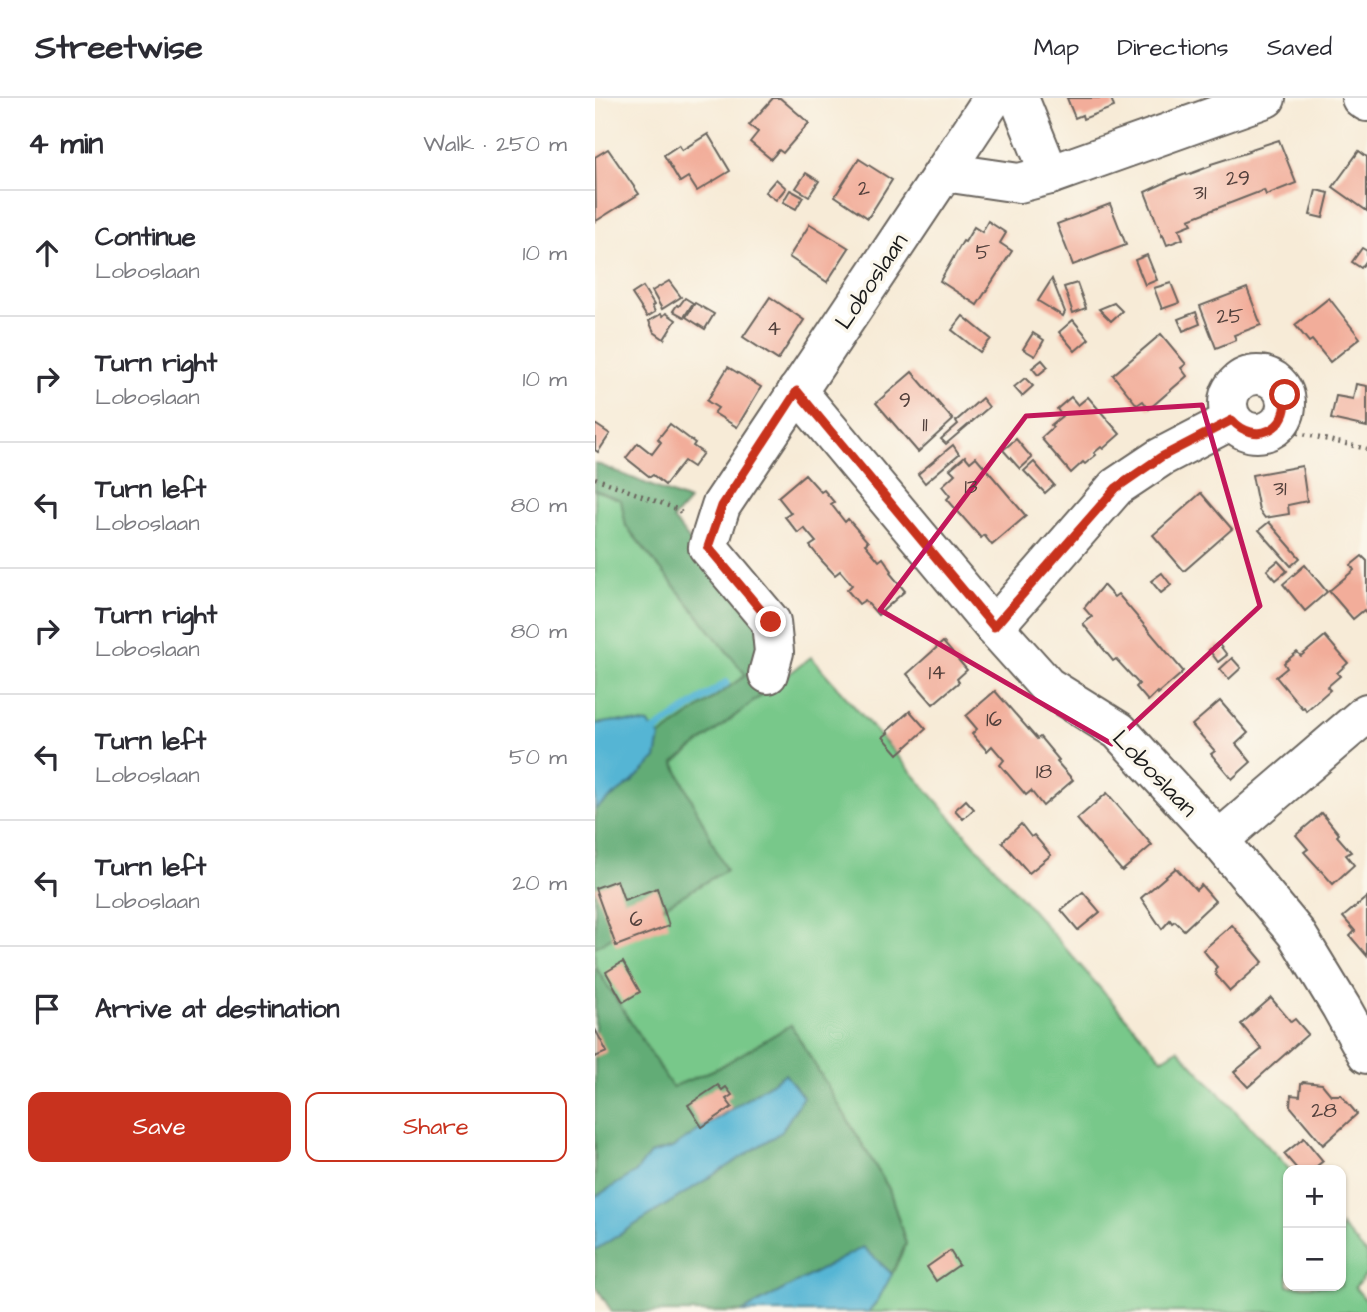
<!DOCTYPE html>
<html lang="en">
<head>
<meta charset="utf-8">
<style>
	:root { --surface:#fff; --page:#f2f2f3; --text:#2b2b33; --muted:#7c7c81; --line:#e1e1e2; --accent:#c8321e }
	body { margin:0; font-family:"Architects Daughter",sans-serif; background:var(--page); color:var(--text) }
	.controls { position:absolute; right:21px; bottom:21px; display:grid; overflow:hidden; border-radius:14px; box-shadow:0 2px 5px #0004 }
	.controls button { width:63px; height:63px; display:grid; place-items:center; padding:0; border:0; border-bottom:2px solid var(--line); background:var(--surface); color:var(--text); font:35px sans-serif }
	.stop { position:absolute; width:21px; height:21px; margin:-16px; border:5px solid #c8321e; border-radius:50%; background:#fff }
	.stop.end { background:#c8321e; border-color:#fff; box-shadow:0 2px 7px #0008 }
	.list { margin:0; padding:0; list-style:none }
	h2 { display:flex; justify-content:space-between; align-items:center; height:91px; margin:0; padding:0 28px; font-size:30px }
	h2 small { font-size:23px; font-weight:400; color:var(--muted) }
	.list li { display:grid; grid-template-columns:46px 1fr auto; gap:21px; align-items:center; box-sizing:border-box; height:126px; padding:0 28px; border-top:2px solid var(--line) }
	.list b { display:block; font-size:26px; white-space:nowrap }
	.list p { margin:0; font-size:23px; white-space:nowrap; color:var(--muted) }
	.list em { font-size:23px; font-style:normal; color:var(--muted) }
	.actions { display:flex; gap:14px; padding:21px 28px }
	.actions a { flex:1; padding:16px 0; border:2px solid var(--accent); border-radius:14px; text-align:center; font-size:24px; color:var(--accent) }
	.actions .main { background:var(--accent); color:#fff }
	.icon { flex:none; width:38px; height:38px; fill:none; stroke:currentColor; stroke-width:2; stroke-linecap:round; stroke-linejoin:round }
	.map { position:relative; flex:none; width:772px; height:1214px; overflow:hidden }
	header { display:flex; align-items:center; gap:42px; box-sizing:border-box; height:98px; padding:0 35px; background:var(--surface); border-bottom:2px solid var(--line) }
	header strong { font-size:33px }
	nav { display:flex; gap:38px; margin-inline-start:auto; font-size:24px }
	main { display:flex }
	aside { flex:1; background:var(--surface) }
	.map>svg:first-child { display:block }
	.green { fill:#78c88a; stroke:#4a7253; stroke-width:2 }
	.forest { fill:#62ac76; stroke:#3f6449; stroke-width:2 }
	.water { fill:#55b5d4; stroke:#386878; stroke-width:2 }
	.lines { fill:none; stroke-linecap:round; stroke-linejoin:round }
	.stream { stroke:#55b5d4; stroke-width:8 }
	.building { fill:#f2ad9a }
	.minor-casing { stroke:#69645d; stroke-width:42 }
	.path { stroke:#69645d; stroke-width:4.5; stroke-dasharray:2 5; stroke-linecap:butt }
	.minor { stroke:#fff; stroke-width:38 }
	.route { stroke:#c8321e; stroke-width:9 }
	.marked { fill:none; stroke:#c2185b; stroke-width:5; stroke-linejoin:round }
	.labels { text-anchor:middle; stroke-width:7; stroke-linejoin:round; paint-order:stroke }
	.number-label { font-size:21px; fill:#52403c }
	.street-label { font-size:24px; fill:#1c1c1c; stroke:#fbf7ec }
</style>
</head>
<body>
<header>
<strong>Streetwise</strong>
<nav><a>Map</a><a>Directions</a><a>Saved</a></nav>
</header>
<main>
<aside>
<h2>4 min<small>Walk · 250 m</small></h2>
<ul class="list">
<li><svg class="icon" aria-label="ahead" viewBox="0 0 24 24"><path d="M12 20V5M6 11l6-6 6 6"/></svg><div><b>Continue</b><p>Loboslaan</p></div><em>10 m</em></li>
<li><svg class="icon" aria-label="right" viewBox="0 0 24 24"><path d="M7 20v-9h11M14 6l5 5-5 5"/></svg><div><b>Turn right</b><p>Loboslaan</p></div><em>10 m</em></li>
<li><svg class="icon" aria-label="left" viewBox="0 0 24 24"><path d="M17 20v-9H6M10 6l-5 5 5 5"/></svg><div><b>Turn left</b><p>Loboslaan</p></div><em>80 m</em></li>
<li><svg class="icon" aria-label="right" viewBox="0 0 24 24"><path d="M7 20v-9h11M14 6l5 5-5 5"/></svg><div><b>Turn right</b><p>Loboslaan</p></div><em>80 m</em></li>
<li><svg class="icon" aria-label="left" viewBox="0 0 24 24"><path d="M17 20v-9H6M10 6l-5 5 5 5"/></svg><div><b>Turn left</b><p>Loboslaan</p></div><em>50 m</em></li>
<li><svg class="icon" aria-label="left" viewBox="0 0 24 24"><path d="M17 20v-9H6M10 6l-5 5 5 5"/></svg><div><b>Turn left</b><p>Loboslaan</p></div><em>20 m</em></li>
<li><svg class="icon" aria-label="arrive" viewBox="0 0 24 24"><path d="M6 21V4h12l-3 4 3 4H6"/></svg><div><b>Arrive at destination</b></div></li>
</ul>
<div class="actions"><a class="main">Save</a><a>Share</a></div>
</aside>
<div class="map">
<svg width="772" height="1214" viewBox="0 0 772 1214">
	<rect width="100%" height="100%" fill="#fbf7ec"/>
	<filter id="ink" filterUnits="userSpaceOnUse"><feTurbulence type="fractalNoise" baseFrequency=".0143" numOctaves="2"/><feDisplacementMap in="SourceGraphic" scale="14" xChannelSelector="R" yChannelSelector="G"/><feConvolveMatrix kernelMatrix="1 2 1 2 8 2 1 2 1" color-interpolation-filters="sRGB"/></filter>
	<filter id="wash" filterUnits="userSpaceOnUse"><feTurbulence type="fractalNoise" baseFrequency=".00686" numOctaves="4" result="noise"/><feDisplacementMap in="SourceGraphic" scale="28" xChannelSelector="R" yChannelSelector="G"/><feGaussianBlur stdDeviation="1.57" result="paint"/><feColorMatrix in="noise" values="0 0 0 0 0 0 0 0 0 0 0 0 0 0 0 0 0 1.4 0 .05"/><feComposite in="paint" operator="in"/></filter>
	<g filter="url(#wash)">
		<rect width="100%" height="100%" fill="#f7ebd7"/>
		<g class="green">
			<polygon points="0,392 26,401 31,428 151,577 65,638 53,626 22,623 0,626"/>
			<polygon points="216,559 567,961 583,951 695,1072 693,1072 693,1188 746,1188 746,1128 772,1156 772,1176 760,1189 772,1204 772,1214 273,1214 283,1202 311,1146 294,1091 196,927 123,970 77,990 0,868 0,849 130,772 79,665"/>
		</g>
		<g class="forest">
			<polygon points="0,365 94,403 78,421 111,464 165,526 181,586 79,665 131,772 0,849 0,711 37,684 61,660 65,638 151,577 31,428 26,402 0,392"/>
			<polygon points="0,868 77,989 123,970 196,927 294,1091 311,1146 297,1176 268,1149 147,1214 17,1214 0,1187 0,1152 186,1034 208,999 190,976 77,1050 55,1056 40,1075 0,1099"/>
		</g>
		<g class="water">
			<polygon points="22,623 53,626 65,638 61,660 37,684 0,711 0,626"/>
			<polygon points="190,976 208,999 186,1034 0,1152 0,1099 40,1075 55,1056 77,1050"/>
			<polygon points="268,1149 297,1176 283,1202 273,1214 147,1214"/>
		</g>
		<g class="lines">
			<polyline class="stream" points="52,638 131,585"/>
		</g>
		<g id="blocks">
			<g class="building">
				<polygon points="178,0 185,0 214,25 188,55 184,52 176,61 155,44 163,34 154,27"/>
				<polygon points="472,0 516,0 519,9 488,21 487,17 480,20"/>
				<polygon points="113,36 135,73 102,93 93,79 85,84 69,57 84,47 87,52"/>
				<polygon points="684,42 701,85 671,97 669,92 594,121 597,126 584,131 588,141 572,147 568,137 567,138 550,94 578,81 591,76 592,77 616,68 616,66 654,54 653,52"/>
				<polygon points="13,51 44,96 1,123 0,59"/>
				<polygon points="764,53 772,59 772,113 738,89"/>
				<polygon points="264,61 297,82 273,120 240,98"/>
				<polygon points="211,75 224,83 214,98 201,90"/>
				<polygon points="181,81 191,90 181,102 170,94"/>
				<polygon points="195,92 208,99 201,111 188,104"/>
				<polygon points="721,92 734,95 728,120 715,117"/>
				<polygon points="515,106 531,147 478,167 462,126"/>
				<polygon points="393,123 411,135 405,145 417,153 382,207 345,183 368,143 370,144 379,129 387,134"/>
				<polygon points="215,126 254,150 232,184 194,159"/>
				<polygon points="767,150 772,153 772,162 766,170 757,164"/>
				<polygon points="552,157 562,182 550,187 540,162"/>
				<polygon points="457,181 470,214 468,218 443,203"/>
				<polygon points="74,183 86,199 67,211 57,193"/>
				<polygon points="482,185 491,210 478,215 469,189"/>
				<polygon points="576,185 584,205 567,211 559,190"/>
				<polygon points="48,189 59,207 57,208 60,214 52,219 37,196"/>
				<polygon points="652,190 666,227 639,237 641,242 621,250 605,208"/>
				<polygon points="175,199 209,222 183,262 148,239"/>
				<polygon points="90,200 98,205 89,219 78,213 82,207 84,208"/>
				<polygon points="734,200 765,240 735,264 717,242 714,244 700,227"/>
				<polygon points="100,205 119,216 110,231 91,219"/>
				<polygon points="519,205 527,213 516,223 504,211"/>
				<polygon points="601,214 605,226 588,233 583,221"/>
				<polygon points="71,215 81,222 69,241 59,234 54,223 66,216 68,218"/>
				<polygon points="368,218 396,241 385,254 357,232"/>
				<polygon points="478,222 494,241 480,253 464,234"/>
				<polygon points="438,235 449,242 440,258 428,251"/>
				<polygon points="566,236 591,266 586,270 592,278 554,311 548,303 542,307 518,277"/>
				<polygon points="447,262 453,269 443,277 437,270"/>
				<polygon points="133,269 166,289 142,329 119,315 123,310 112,303"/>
				<polygon points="317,274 358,322 323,354 281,305"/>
				<polygon points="430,280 438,288 427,298 419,289"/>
				<polygon points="761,286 772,288 772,329 736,321 741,298 758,301"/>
				<polygon points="476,299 483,307 493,299 525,336 508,351 506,349 499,355 501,357 490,366 488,364 476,375 446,340 458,329 456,327 467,318 462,311"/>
				<polygon points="387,300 394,309 351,346 346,341 363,326 361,323"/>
				<polygon points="0,326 15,336 3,354 0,352"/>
				<polygon points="75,326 100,345 98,348 108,355 98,369 89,363 70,387 58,377 55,379 31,360 43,345 57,356 66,344 63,341"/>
				<polygon points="421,341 437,360 425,371 408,352"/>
				<polygon points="358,347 364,356 330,385 323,376"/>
				<polygon points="370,358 375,364 381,359 431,418 397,447 389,437 386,440 352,401 355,398 347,388 360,376 355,371"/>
				<polygon points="439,364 459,387 450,395 429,373"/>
				<polygon points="707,368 712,403 693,407 694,416 670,420 664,412 657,377"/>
				<polygon points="210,376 226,394 229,392 239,404 236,406 250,424 253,421 273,444 270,446 284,463 288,460 297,473 295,475 310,493 283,517 270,502 264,506 252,492 257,487 245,473 240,477 227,463 215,448 221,444 209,430 203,435 190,419 196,415 183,399"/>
				<polygon points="606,395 637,431 589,473 558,437"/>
				<polygon points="674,424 705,460 696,468 664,432"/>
				<polygon points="767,458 772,463 772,516 769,512 758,521 734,493 759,472 756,467"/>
				<polygon points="683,463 692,473 681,482 672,472"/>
				<polygon points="710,467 732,494 710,513 688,486"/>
				<polygon points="567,475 576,487 566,495 556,483"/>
				<polygon points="508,487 519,499 523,496 588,573 586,575 586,576 563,596 562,594 553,603 541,589 544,586 521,561 518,563 488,526 497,519 489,510"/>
				<polygon points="730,538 753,565 742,575 745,578 732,589 735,592 711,613 709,609 707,610 681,579 692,570 689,565 702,554 706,558"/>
				<polygon points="348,544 372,572 362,581 364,584 338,606 312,576"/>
				<polygon points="623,545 632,557 623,564 614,552"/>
				<polygon points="637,560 646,570 634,581 625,571"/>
				<polygon points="400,593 442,641 445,639 464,662 462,664 478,682 448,708 436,693 431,697 405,667 409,662 397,648 392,653 377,636 382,631 371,618"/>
				<polygon points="625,603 653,635 641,646 656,664 637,681 616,656 620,653 597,627"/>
				<polygon points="315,613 331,631 303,656 288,639 293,635 292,633"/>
				<polygon points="512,695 557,747 527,773 482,721"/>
				<polygon points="371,702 379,711 368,721 360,712"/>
				<polygon points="727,715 744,736 742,738 756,754 751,757 759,767 738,786 709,754 713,751 701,737"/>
				<polygon points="426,726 436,739 439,737 456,757 434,775 407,744"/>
				<polygon points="581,770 601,792 606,787 620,803 589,832 580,823 577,825 575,822 567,831 546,800"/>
				<polygon points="22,782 29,802 62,790 74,828 21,848 0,790"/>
				<polygon points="488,794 505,814 483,832 466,812"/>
				<polygon points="772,799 772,858 755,838 760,833 748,819"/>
				<polygon points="637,827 668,864 635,893 621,877 620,871 622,869 608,852"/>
				<polygon points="28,864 45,894 28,904 11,874"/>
				<polygon points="676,900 696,924 700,921 713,936 653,989 639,974 667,951 646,926"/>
				<polygon points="0,931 12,954 0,959"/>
				<polygon points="708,984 727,986 736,997 746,997 762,1016 728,1047 695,1008 696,997 705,998 706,986"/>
				<polygon points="123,987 127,992 131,989 137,997 131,1001 137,1009 107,1029 93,1007"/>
				<polygon points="709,1040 728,1063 717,1072 703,1072 689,1056"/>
				<polygon points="355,1153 364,1167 341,1183 332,1169"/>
			</g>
		</g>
	</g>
	<g filter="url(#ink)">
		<use href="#blocks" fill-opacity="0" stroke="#69645d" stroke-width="2"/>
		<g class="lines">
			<g class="minor-casing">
				<g id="minor">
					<polyline points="398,0 349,74 424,85 455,77 671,0"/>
					<polyline points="424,0 455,77"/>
					<polyline points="766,0 772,4"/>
					<circle cx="662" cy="306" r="29"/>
					<polyline points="202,293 399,529 452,588 524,633 624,742 701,835 746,909 772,956"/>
					<polyline points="399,529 521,389 566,359 637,322"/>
					<polyline points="173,576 179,554 176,524 113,449 126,408 349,74"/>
					<polyline points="624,742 772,615"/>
				</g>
			</g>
			<g class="path">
				<polyline points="684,325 699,334 772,351"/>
				<polyline points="0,380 84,412 88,418"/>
			</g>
			<use href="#minor" class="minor"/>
		</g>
	</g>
	<g class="lines" filter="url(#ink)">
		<path class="route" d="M176,524L113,449L127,408L202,293L399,529L521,390L566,359L637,322C660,348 696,331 690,297"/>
	</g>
	<path class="marked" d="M607,307L665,508L517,646L285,512L431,318Z"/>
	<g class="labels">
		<g class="number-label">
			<text x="643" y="87">29</text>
			<text x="269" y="97">2</text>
			<text x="605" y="101">31</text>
			<text x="388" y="161">5</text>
			<text x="635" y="225">25</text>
			<text x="179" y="237">4</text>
			<text x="310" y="309">9</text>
			<text x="330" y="333">11</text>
			<text x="376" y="395">13</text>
			<text x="685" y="397">31</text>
			<text x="342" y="581">14</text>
			<text x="399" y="628">16</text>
			<text x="449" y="680">18</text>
			<text x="41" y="828">6</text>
			<text x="729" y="1019">28</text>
		</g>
		<g class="street-label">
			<text transform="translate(276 183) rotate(-56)" y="8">Loboslaan</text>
			<text transform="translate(560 675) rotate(46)" y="8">Loboslaan</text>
		</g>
	</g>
</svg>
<div class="controls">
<button>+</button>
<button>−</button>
</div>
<div class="stop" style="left:690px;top:297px"></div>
<div class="stop end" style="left:176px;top:524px"></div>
</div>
</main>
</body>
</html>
